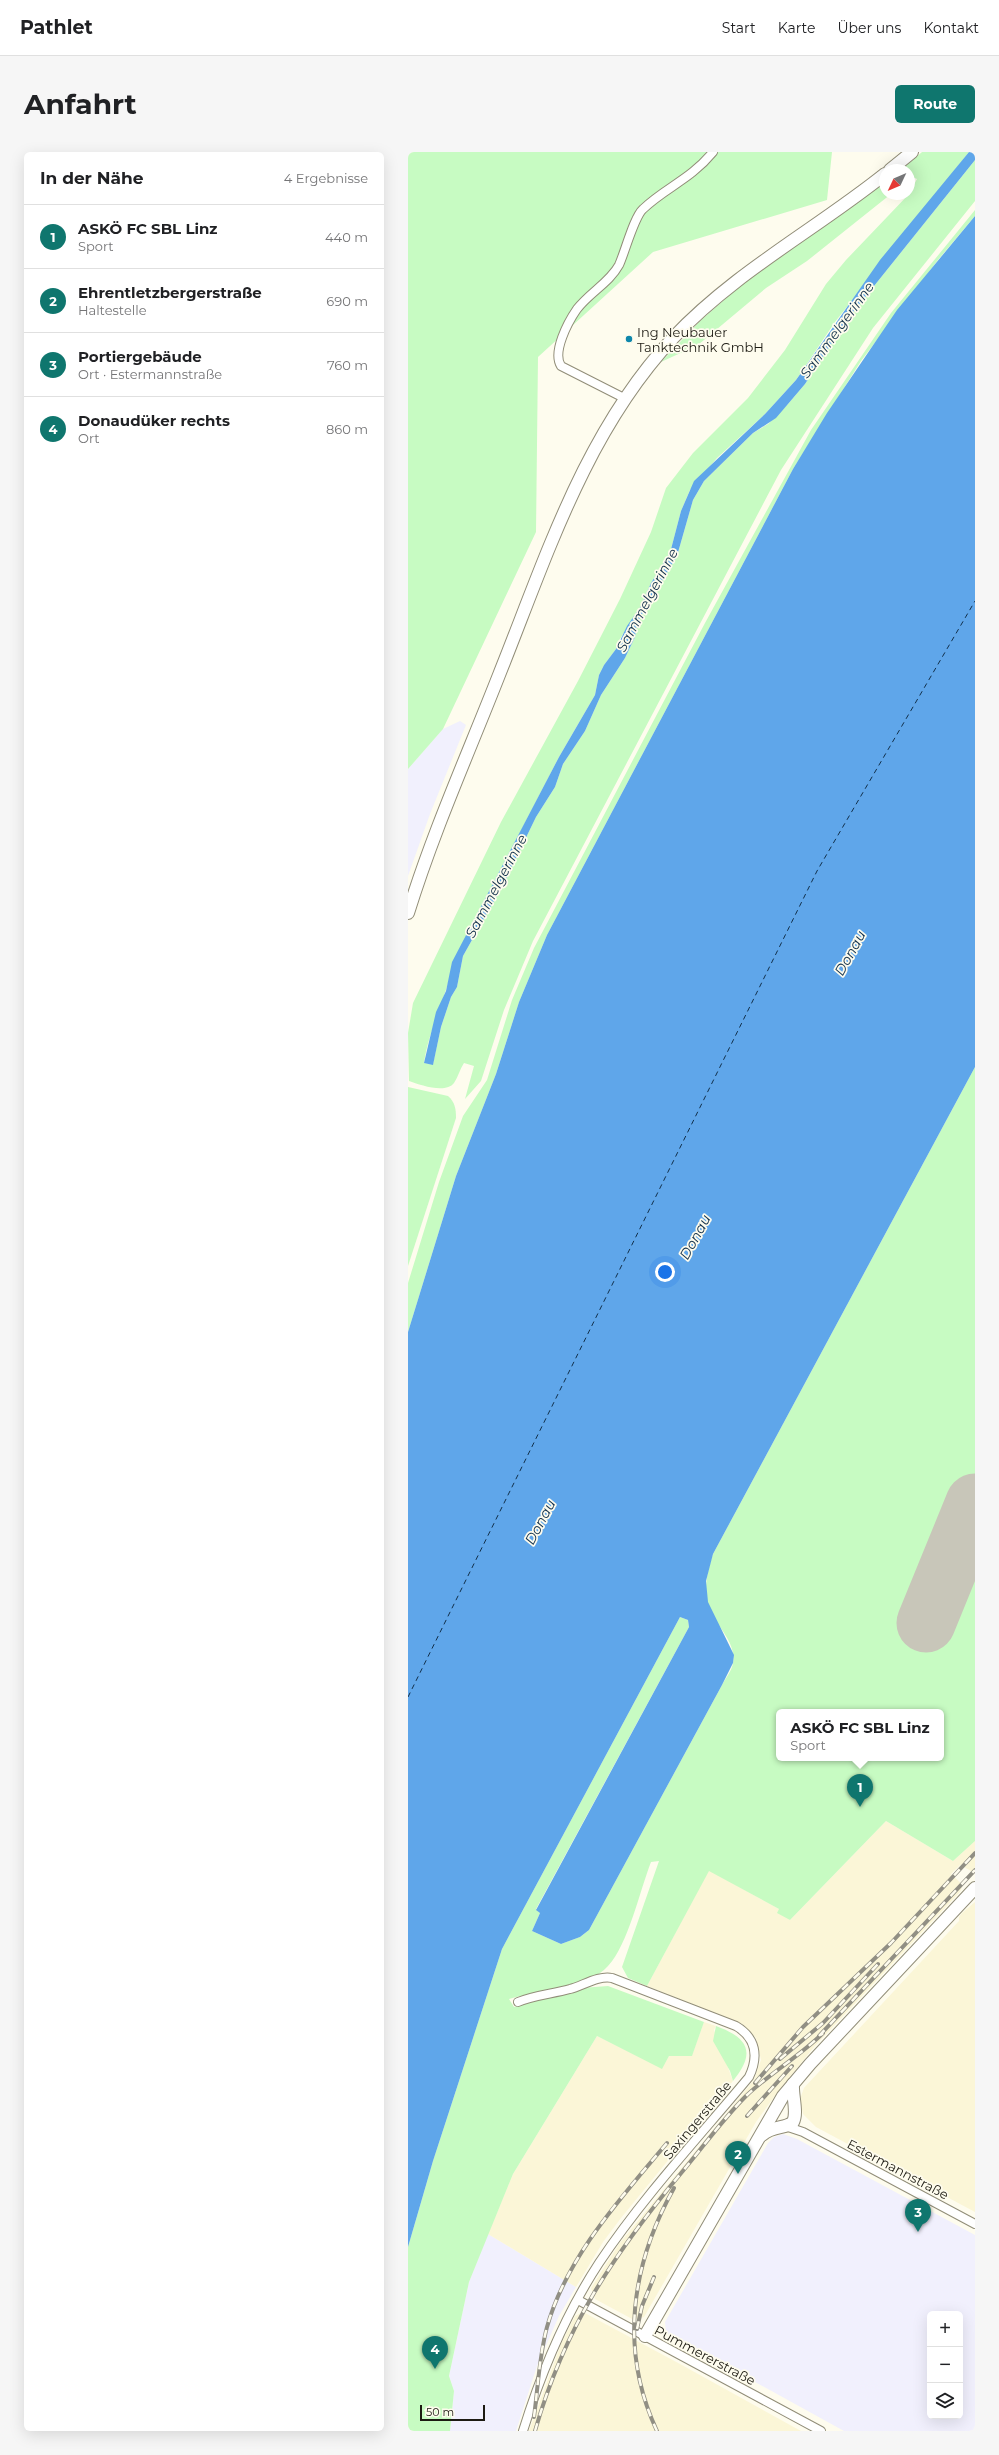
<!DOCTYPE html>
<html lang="de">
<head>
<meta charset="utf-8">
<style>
	:root { --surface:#fff; --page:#f6f6f6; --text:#202124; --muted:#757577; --line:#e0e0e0; --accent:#0f766e }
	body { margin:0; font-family:Montserrat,sans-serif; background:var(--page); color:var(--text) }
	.controls { position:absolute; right:12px; bottom:12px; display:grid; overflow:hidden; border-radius:6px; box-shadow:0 4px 16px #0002 }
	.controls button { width:36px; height:36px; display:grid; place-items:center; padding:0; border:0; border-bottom:1px solid var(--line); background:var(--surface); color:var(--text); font:20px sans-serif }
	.compass { position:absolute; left:471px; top:12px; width:36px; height:36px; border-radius:50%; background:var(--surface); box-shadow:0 4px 16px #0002; rotate:226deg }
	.scale { position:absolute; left:12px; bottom:10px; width:65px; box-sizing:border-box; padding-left:4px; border:2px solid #1d1b13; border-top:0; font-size:11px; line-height:14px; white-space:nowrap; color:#1d1b13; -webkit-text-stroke:3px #fefcee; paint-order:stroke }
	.you { position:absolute; left:257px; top:1120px; width:14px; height:14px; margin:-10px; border:3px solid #fff; border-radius:50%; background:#1a73e8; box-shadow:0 0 0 6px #1a73e833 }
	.badge { display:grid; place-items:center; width:26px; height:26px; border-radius:50%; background:var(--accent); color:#fff; font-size:13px; font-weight:700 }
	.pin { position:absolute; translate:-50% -33px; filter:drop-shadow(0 1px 2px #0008) }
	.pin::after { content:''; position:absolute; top:21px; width:14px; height:12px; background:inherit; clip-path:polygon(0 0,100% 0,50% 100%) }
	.popup { position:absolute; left:368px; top:1557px; width:168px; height:52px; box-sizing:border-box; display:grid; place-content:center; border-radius:6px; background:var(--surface); filter:drop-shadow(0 1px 3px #0005); font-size:13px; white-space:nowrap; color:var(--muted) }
	.popup b { font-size:15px; color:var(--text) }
	.popup::after { content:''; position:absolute; left:50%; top:100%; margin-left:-8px; border:8px solid transparent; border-top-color:var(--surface) }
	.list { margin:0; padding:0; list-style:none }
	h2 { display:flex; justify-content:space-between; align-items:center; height:52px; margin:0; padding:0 16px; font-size:17px }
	h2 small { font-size:13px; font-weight:400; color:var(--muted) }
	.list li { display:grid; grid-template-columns:26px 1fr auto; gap:12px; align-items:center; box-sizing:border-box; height:64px; padding:0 16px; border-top:1px solid var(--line) }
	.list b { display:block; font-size:15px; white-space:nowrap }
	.list p { margin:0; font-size:13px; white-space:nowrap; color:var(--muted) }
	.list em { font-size:13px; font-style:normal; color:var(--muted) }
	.icon { flex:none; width:22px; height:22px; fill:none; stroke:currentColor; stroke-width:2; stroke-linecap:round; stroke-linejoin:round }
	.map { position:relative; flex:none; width:567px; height:2279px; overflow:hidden; border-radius:6px }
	header { display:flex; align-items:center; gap:24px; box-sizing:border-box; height:56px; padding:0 20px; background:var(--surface); border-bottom:1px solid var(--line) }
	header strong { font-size:19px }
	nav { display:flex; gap:22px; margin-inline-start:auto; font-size:14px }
	.intro { display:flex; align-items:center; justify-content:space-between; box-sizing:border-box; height:96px; padding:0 24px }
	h1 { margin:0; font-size:28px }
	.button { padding:10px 18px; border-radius:6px; background:var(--accent); color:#fff; font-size:14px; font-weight:700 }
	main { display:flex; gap:24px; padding:0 24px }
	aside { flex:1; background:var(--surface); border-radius:6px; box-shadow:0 4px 16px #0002 }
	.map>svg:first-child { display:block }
	.commercial { fill:#f1f0fd; fill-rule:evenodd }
	.built { fill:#fbf6d7 }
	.green { fill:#c7fbc2; fill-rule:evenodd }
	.water { fill:#5fa6ea }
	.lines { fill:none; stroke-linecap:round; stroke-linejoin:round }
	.ferry { stroke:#12304b; stroke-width:1; stroke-dasharray:5 4; stroke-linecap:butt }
	.runway { stroke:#c8c6b9; stroke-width:59 }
	.street-casing { stroke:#918d78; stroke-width:10 }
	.secondary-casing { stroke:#918d78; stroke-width:14 }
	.street { stroke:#fff; stroke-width:8 }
	.secondary { stroke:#fff; stroke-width:12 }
	.rail-casing { stroke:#918f84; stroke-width:4 }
	.rail { stroke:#fefcee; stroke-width:2.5; stroke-dasharray:8; stroke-linecap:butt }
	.poi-dot { fill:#0e87ab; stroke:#fefcee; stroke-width:1.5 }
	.labels { text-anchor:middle; stroke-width:3.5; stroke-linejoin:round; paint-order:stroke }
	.poi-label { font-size:13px; fill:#1d1b13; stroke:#fefcee; text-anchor:start }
	.street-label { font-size:13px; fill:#1d1b13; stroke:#fefcee }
	.water-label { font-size:14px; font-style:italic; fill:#12304b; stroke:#fefcee }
</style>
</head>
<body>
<header>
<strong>Pathlet</strong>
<nav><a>Start</a><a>Karte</a><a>Über uns</a><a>Kontakt</a></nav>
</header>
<div class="intro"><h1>Anfahrt</h1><a class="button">Route</a></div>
<main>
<aside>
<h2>In der Nähe<small>4 Ergebnisse</small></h2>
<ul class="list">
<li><span class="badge">1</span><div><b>ASKÖ FC SBL Linz</b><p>Sport</p></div><em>440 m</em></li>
<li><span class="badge">2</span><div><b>Ehrentletzbergerstraße</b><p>Haltestelle</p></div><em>690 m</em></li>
<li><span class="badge">3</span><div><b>Portiergebäude</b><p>Ort · Estermannstraße</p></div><em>760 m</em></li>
<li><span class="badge">4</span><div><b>Donaudüker rechts</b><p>Ort</p></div><em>860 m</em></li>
</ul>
</aside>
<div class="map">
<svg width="567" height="2279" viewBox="0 0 567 2279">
	<rect width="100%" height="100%" fill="#fefcee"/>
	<g class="commercial">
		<polygon points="52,569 58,573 22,662 0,724 0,617 35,577"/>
		<path d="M375,1982L389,1987L567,2083V2279H436L258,2181L257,2170L360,1991L366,1985ZM522,2162H552V2264H522Z"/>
		<polygon points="80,2082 168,2135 151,2164 129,2214 108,2279 42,2279 46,2239 41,2224 61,2130"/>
	</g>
	<g class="built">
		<polygon points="478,1669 545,1709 567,1689 567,1721 552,1713 543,1722 555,1733 552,1740 407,1894 371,1938 348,1970 236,2165 226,2168 187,2147 183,2136 211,2092 346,1928 353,1908 348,1886 334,1872 239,1834 301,1718 371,1757 382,1768"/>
		<polygon points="567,1750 567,2060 408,1975 395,1962 392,1947 396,1936 551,1769 551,1765 554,1761"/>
		<polygon points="296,1870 308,1874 306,1878 325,1929 213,2066 195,2090 168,2135 80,2082 105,2022 189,1884 254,1916 261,1904 284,1903"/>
		<polygon points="175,2160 272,2212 393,2279 121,2279 153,2192 167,2164"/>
	</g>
	<g class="green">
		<polygon points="0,0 424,0 419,48 245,100 130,205 128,380 35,577 0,617"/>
		<path d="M514,0H561L427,170L388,228L357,262L309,306L282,338L273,359L262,401L243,431L233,454L212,487L208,497L196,513L191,523L187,543L151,605L45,810C39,845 21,876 16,911L25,912L33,875L43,845L49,835L55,804L97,729L128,665L147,635L155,612L177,579L193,543L217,506L227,485L229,471L269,404L285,348L296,329L345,281L360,272L380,252L397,232L442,164L567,8V49L465,176L373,318L125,789L96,858L73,929L57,947L66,914L56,911C52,917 50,925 46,931C38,942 12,933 1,929L0,881L5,851L93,670L170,529L212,447L243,380L258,336L285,301L340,246L377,198L418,132L438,108L501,42L509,27L504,25L501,28V18H493Z"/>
		<polygon points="477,30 477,42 483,42 399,109 358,136 290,193 253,210 292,169 332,134"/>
		<polygon points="567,58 567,64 530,108 453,209 385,317 139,783 111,850 88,922 48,1024 0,1180 0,1131 31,1030 55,964 79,928 104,848 126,796 297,471 403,278 483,161"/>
		<path d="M567,915V1689L545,1709L478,1669L382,1768L369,1761L371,1757L301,1719L239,1834L220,1826L214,1815L251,1709L243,1710C232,1738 220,1793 200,1814C190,1825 173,1832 158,1836C139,1841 120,1841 101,1847L106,1855L173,1836L200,1834L296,1870L284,1904H261L254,1917L189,1884L105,2022L61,2130L41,2224L46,2239L42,2279H0V2095L25,2009L94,1797L272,1465L280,1468L281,1475L128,1757L132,1761L124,1779L153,1792L172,1785L181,1778L314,1533C318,1526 324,1518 325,1511C329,1488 304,1471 299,1450C296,1433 300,1417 305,1402ZM371,1560H533V1606H371Z"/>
		<path d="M0,935L40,944C47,950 48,957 48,966L0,1114Z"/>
		<path d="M308,1874C341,1886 348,1901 325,1929L322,1919L305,1889Z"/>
	</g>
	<g class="water">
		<polygon points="561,0 567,0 567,8 442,164 397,232 380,252 368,266 345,281 296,329 285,348 269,404 229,471 227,485 217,506 193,543 177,579 155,612 147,635 128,665 97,729 55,804 49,835 43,845 33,875 25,913 16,911 28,860 38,839 44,810 151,605 187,543 191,523 196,513 208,497 219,474 233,454 243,431 262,401 273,359 286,329 357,262 388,228 472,108"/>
		<polygon points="567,64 567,915 305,1402 298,1429 300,1450 326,1503 325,1511 314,1533 181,1778 172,1785 153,1792 124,1779 132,1761 128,1758 281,1475 280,1468 272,1465 94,1797 25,2009 0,2095 0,1180 48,1024 88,922 111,850 139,783 385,317 419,261 489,158"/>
	</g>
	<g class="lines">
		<polyline class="ferry" points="0,1545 409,719 567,449"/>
		<polyline class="runway" points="518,1471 567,1351"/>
		<g class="street-casing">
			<g id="street">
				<path d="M216,246L153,214C144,200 160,170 169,157C181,141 202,130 211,113C217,100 226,65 235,57C258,35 282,28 305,0"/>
				<path d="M110,1850C127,1843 144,1842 162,1837C174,1834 191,1823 204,1826L328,1874C348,1886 351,1904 341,1925C290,1986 235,2045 191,2111C157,2163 133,2221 115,2279"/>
				<polyline points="377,1974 395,1980 567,2072"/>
				<polyline points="170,2148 413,2279"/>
			</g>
		</g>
		<g class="secondary-casing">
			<g id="secondary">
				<polyline points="482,18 504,0"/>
				<path d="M0,761C25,680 60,602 91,523C138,406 177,280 265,186C327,120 407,78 477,22"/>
				<path d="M354,1983C365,1973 378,1977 385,1970C390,1961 384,1943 385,1932"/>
				<polyline points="237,2184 375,1944 402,1912 567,1736"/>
			</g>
		</g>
		<use href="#street" class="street"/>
		<use href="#secondary" class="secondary"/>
		<g class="rail-casing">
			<g id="rail">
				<polyline points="411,1884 567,1718"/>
				<polyline points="372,1907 415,1871 470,1812"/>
				<polyline points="347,1931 395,1875 483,1791 567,1701"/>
				<polyline points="339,1964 384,1914"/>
				<polyline points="229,2177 234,2154 246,2125"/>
				<path d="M126,2265C130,2235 131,2205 139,2175C159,2104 213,2046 259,1991"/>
				<path d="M127,2279C157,2174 205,2103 274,2020C295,1995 315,1967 338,1944C362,1921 392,1904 415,1881"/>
				<path d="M249,2279C211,2198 223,2113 266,2036"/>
			</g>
		</g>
		<use href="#rail" class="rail"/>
	</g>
	<circle class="poi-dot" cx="221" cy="187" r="4"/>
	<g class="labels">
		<g class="poi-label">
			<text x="229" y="185">Ing Neubauer<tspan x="229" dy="15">Tanktechnik GmbH</tspan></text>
		</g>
		<g class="street-label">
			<text transform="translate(289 1968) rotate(-50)" y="5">Saxingerstraße</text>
			<text transform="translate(490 2017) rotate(28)" y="5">Estermannstraße</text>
			<text transform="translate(297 2203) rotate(28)" y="5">Pummererstraße</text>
		</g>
		<g class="water-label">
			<text transform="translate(429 178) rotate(-54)" y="5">Sammelgerinne</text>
			<text transform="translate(239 448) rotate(-62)" y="5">Sammelgerinne</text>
			<text transform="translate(88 734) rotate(-62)" y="5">Sammelgerinne</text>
			<text transform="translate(442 801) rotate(-61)" y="5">Donau</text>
			<text transform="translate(287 1085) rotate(-61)" y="5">Donau</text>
			<text transform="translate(132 1370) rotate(-62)" y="5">Donau</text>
		</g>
	</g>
</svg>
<div class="controls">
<button>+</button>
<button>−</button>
<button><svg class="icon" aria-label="layers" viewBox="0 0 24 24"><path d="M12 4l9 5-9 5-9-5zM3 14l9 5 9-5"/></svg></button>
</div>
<svg class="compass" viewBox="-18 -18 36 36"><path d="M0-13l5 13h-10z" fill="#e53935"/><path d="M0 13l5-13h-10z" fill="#757577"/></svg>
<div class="scale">50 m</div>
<div class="you"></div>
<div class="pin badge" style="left:452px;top:1655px">1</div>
<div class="popup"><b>ASKÖ FC SBL Linz</b>Sport</div>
<div class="pin badge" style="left:330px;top:2022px">2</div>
<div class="pin badge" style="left:510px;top:2080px">3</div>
<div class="pin badge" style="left:27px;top:2217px">4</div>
</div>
</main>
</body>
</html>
